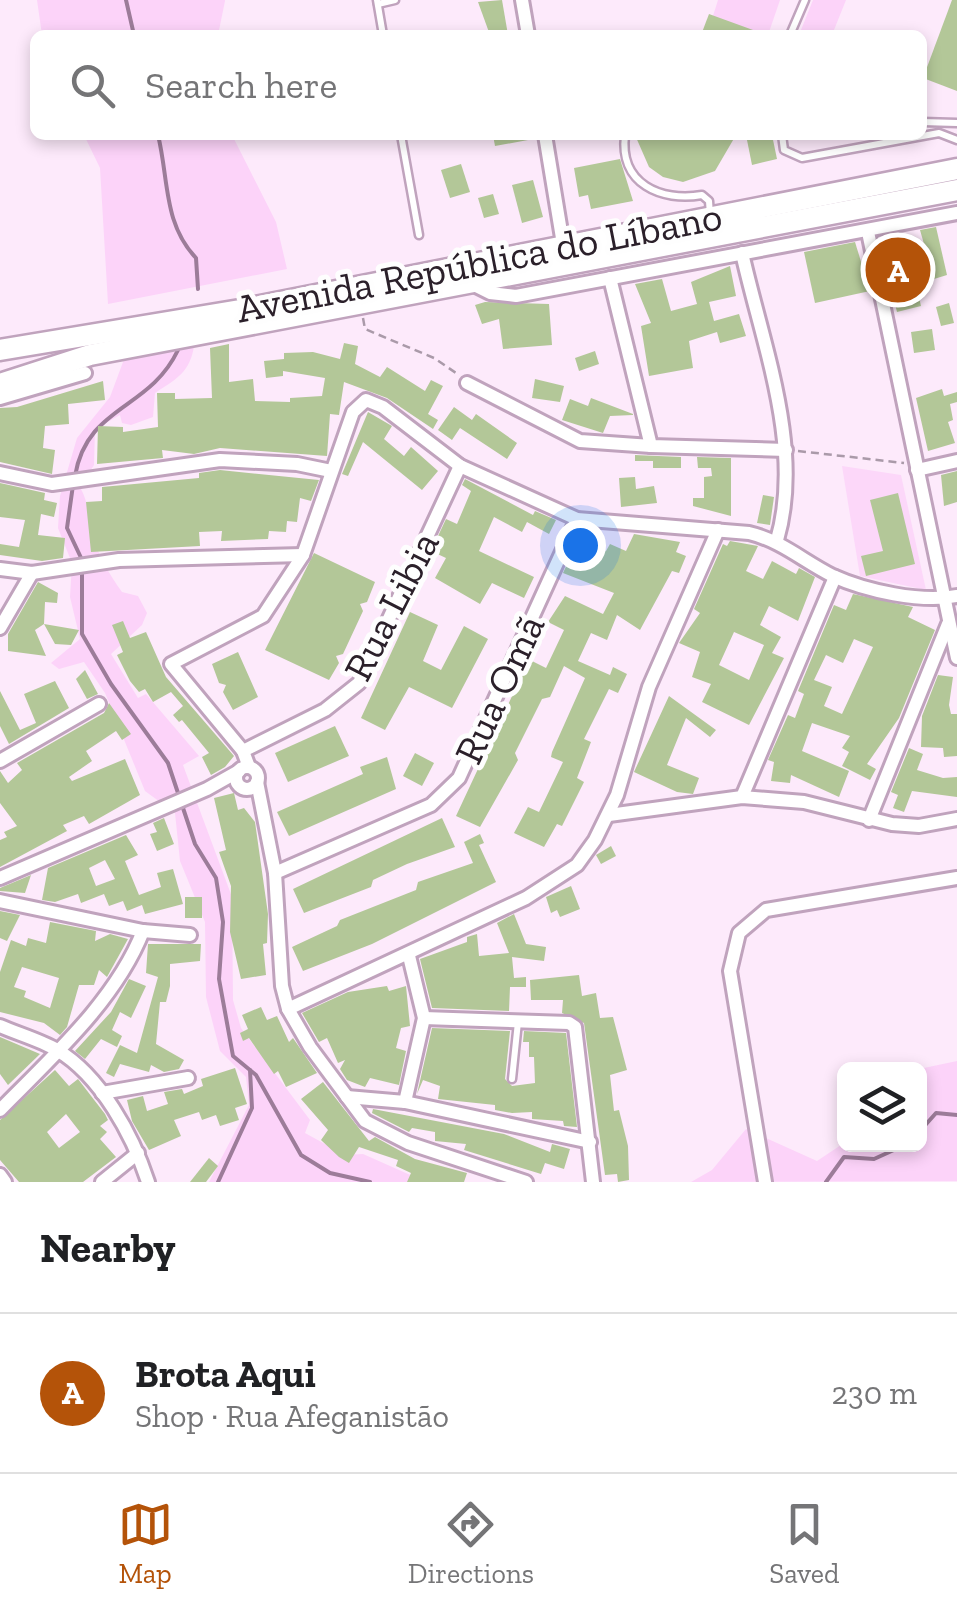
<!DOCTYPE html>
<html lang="en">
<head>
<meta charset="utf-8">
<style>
	:root { --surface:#fff; --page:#f2f2f2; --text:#202124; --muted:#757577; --line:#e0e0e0; --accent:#b45309 }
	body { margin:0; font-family:"Zilla Slab",serif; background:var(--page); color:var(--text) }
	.controls { position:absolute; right:30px; bottom:30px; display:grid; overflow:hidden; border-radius:15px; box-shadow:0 5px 15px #0003 }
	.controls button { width:90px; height:90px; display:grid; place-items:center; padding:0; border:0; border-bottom:2px solid var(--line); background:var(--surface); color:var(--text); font:50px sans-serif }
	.you { position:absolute; left:580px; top:545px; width:35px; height:35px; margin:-25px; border:8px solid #fff; border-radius:50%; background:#1a73e8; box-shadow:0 0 0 15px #1a73e833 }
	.badge { display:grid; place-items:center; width:65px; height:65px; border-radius:50%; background:var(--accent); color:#fff; font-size:32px; font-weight:700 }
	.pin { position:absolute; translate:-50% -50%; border:5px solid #fff; box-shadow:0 2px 10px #0006 }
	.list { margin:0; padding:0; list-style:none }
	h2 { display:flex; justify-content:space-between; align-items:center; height:130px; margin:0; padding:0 40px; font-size:42px }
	h2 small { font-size:32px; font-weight:400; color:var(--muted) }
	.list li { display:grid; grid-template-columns:65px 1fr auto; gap:30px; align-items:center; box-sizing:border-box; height:160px; padding:0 40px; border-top:2px solid var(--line) }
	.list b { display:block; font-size:38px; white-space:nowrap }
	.list p { margin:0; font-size:32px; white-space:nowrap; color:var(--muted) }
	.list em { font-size:32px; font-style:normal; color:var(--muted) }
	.icon { flex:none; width:55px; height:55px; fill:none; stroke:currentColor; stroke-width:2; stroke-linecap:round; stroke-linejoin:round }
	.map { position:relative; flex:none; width:957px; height:1182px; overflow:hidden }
	.search { position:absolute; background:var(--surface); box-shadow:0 5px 15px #0003; left:30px; right:30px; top:30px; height:110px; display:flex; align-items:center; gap:25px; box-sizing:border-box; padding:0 35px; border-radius:15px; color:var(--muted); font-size:38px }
	.sheet { height:290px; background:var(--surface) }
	nav { display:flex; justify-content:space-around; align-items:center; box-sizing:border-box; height:140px; border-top:2px solid var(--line); background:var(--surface); font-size:28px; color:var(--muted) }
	nav a { display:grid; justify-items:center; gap:5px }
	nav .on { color:var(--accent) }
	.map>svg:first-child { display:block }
	.built { fill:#fcd7f9 }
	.green { fill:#fcd3f9 }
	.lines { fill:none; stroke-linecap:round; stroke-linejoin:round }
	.stream { stroke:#9c7c99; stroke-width:4 }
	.building { fill:#b3c798; fill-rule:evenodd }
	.service-casing { stroke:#c0a3bd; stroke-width:11 }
	.minor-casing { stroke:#c0a3bd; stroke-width:18 }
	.primary-casing { stroke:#c0a3bd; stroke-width:25 }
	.path { stroke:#aa9aa9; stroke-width:2.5; stroke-dasharray:8 5; stroke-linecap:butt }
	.service { stroke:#fff; stroke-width:6 }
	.minor { stroke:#fff; stroke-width:12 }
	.primary { stroke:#fff; stroke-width:20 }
	.labels { text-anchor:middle; stroke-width:10; stroke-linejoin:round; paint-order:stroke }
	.street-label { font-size:40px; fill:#2b202a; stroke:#fefefe }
</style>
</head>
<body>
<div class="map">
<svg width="957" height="1182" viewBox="0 0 957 1182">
	<rect width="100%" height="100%" fill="#fdeafb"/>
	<polygon class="built" points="842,466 901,475 926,590 860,576"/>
	<g class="green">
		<polygon points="37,0 225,0 225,1 218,35 42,35"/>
		<polygon points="718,0 780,0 768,35 712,19"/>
		<polygon points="813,0 846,0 832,35 799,35"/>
		<polygon points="84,135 232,135 276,222 287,269 108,304 100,168"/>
		<path d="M195,339C192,370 180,377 155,393L153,417L131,425L122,423L120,415L95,429L94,465L80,487C89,503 88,516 92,534C98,555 109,574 122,592L138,596L147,613L142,625L111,654L138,698L146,694L199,756L183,765L232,897L233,1000L241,1028L310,1120L305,1133L345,1155L363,1154L426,1182H209L249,1105L246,1077L220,1051L206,997L205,922L180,861L175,813L145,791L105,693L84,662L59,669L51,663L80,639L70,597L72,563L58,528L60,496L77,438L110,397L126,354Z"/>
		<polygon points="957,1061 957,1181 691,1182 712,1170 746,1129 817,1161 844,1143 920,1144 919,1069"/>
	</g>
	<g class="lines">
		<g class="stream">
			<polyline points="126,0 134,35"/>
			<path d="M158,135C169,180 163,223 196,258L198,289"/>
			<path d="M75,476C87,405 149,411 178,350"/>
			<polyline points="73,485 67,528 83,562"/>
			<polyline points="82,571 82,634 111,684 168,763 195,844 216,878 223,922 219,979 233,1056 256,1075 301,1155 330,1173 370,1182"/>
			<polyline points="920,1131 936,1113 957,1115"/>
			<polyline points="218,1182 252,1108 250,1070"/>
			<polyline points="826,1182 844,1157 874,1159 907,1144"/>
		</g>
	</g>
	<g class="building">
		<polygon points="502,0 508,35 490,35 478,2"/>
		<polygon points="952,0 957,0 957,91 923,78"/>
		<polygon points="709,14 764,34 763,35 701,35"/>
		<polygon points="493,135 528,135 528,140 495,146"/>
		<polygon points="635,135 736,135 715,171 683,182 663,177 649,167"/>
		<polygon points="746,135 772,135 777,159 752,165"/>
		<polygon points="620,159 633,201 591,209 588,195 579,197 574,168"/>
		<polygon points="461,164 470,192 450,198 441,170"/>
		<polygon points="533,180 543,217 522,223 512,185"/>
		<polygon points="493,194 499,214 484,218 478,198"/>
		<polygon points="936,227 947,275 934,279 920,230"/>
		<polygon points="905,234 921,306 897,312 880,242"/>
		<polygon points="855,242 870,291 815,303 804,252"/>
		<polygon points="730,266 736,296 709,302 714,321 739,314 746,336 720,343 717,332 689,341 693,368 649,376 641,326 651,323 635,284 662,279 671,311 697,304 691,282"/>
		<polygon points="485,302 549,304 552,345 503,349 499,319 482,324 475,305"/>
		<polygon points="949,303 954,323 941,326 936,307"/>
		<polygon points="932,329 935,350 914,353 911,332"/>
		<polygon points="344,343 358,346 355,364 380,377 387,367 425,391 431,380 443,386 428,414 438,420 433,429 387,398 344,382 339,415 330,414 327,456 220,448 194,454 162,450 163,458 97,464 98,426 123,427 123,432 158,427 157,393 175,393 175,399 212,398 210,348 229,344 229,382 253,379 255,401 290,402 290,398 322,396 325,378 283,371 283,376 266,378 264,361 284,359 284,353 313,352 340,359"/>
		<polygon points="595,351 599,364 579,371 575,358"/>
		<polygon points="535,379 564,386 560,402 532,398"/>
		<polygon points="103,381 105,400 68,404 69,424 45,426 43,448 55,450 52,474 0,462 0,408 17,407"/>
		<polygon points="942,389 944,396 957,392 957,402 950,404 953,420 948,422 955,443 928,451 916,398"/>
		<polygon points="591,398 633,414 633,415 610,416 603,433 562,420 570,399 588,406"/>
		<polygon points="454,407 472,420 476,414 517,443 507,459 460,428 452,440 438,430"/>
		<polygon points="368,412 392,426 384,439 404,456 411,447 438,471 422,490 363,442 348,476 342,474"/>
		<polygon points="635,455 681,457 681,468 653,468 653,461 635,461"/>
		<polygon points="697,457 731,458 731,516 693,506 693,498 704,498 704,477 712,476 711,468 698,468"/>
		<polygon points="220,470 319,480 311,501 300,498 297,522 287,521 286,532 269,531 268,539 221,541 222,531 199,532 200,546 91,552 86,502 102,501 102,487 199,478 199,473"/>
		<polygon points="957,471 957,502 944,506 941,475"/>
		<polygon points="635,477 636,489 654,486 657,503 621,507 619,478"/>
		<polygon points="465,479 533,515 535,511 556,520 549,534 527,522 522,532 494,517 479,551 534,577 524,598 492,583 480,604 435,578 446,558 431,551 446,519 457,524 471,491 462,485"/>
		<polygon points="0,483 45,493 44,500 57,503 54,517 41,514 38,535 65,538 63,558 42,561 0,555 0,544 19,547 25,520 0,517"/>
		<polygon points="898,493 915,564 866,576 861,556 883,551 870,500"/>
		<polygon points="763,495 774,497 770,525 757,523"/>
		<polygon points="634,534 680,542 676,552 686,556 679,573 672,571 640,630 617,615 607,640 591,633 578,661 610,675 613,667 627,674 618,693 609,689 584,739 591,742 577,778 584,782 562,826 557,824 544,847 514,833 528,807 539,812 563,762 551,757 552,752 585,678 564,666 550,697 542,699 515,753 518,760 480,827 456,816 527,664 530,660 546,668 564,630 548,622 565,596 603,614 614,593 563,573 579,538 606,551 610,544 626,551"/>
		<path d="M730,541L758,546L746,571L763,579L772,561L796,574L799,568L815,577L798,621L769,606L760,625L781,637L772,653L784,658L749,725L702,702L711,684L692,677L700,652L679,643L700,613L694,609L723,544L727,546ZM734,632L764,645L749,680L719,665Z"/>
		<polygon points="314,553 375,582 367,602 360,604 363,611 343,654 336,656 339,663 329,680 265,650"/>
		<polygon points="38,582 58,593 57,603 45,602 44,624 79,630 71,645 55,644 44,624 35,630 46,656 8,651 8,634"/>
		<path d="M853,594L913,607L908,617L935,630L899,718L867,764L876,769L870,780L842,766L849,752L842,748L850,736L812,723L802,751L849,771L839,797L791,775L790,783L771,781L774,762L768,760L788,715L795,718L804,694L798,691L834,605L846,610ZM854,639L873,647L842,714L824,706L832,687L814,680L826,655L843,663Z"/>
		<polygon points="410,612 438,625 423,661 441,670 464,626 488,639 452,708 409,687 385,730 361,718"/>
		<polygon points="123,621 130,638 146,632 166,677 234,756 225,767 211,775 202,757 209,753 182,720 179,722 173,715 183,706 171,692 153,702 145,689 139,692 130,681 117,655 123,652 112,625"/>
		<polygon points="238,652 258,697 233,710 223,692 226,685 219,683 212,664"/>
		<polygon points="85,670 98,694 87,699 76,679"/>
		<polygon points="938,675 953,677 949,705 951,714 957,714 957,756 944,757 943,748 921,747 922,716"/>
		<polygon points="55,681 69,708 9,744 0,726 0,691 20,730 36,723 24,694"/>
		<polygon points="669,696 716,730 710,737 686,718 667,765 699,778 693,794 677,792 634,772"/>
		<polygon points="109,703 131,734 122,740 116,731 86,751 92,761 69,777 72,781 125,759 140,795 89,824 84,816 63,825 67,831 0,867 0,840 7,837 4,832 17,826 0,803 0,771 8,783 22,770 17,763 104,713"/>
		<polygon points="335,726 349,756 288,782 275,753"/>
		<polygon points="909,748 923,754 917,770 943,778 957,777 957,797 912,791 904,812 893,808 898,795 891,792"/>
		<polygon points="415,753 434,763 422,786 403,776"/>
		<polygon points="387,757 396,789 289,836 277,812 363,774 360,767"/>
		<polygon points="234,793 238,810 244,808 255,822 268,914 267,943 263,944 266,975 241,979 230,932 231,886 219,852 226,850 214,798"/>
		<polygon points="164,818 174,844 157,851 150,834 157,832 153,823"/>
		<polygon points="442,818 455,847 407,864 373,880 371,887 304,913 293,889"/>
		<polygon points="480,834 484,843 479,845 496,882 372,944 303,971 292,947 337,926 340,920 416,890 418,882 473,863 464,842"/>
		<path d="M126,835L138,855L125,861L139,895L161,887L157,873L173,869L183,904L145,914L142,905L127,911L123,901L109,906L104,894L81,903L78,894L55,902L42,900L48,868ZM105,860L115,879L96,886L89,868Z"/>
		<polygon points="611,846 616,856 601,864 596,855"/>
		<polygon points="31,875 25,893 0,891 0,888"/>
		<polygon points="571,886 580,909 560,917 557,910 551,913 546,897"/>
		<rect x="185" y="897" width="17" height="21"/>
		<polygon points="0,911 20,915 7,941 0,938"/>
		<polygon points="514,914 526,944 546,947 544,961 512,957 514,978 526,977 526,987 510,987 509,1011 432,1008 420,959 467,942 467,937 477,934 479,956 509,953 497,923"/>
		<path d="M50,922L96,931L95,941L110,934L128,939L107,977L99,970L94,985H79L67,1027L60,1035L44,1023L0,1012V972L11,940L26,946L28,938L46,943ZM22,967L59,978L50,1008L24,997L26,991L14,987Z"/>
		<polygon points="148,944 201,944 200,961 170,964 170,986 166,1002 160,1002 156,1044 184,1060 179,1069 164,1072 151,1065 149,1072 120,1064 114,1077 106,1073 120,1045 137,1053 158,977 146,973"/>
		<polygon points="579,975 582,996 596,993 600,1018 613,1017 627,1070 610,1075 614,1111 619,1110 628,1146 629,1180 618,1182 617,1174 605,1175 584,1023 562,1013 563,1000 531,1000 530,980"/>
		<polygon points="129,979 146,986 131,1018 120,1012 112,1030 122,1036 117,1047 101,1039 85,1059 75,1051 111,1012"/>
		<polygon points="387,986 389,991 406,986 410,1026 401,1028 396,1048 406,1051 399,1085 370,1078 365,1087 347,1080 340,1069 345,1060 338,1063 327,1038 319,1042 302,1013 348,992"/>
		<polygon points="261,1007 267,1020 277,1016 289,1042 293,1038 317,1073 286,1087 278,1071 274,1074 249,1038 243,1041 240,1033 248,1029 242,1015"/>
		<polygon points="432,1028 510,1031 505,1079 512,1086 535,1083 534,1057 529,1057 529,1042 523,1042 524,1031 566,1033 577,1127 564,1126 563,1121 532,1119 532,1112 512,1113 495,1110 495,1105 438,1099 440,1086 423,1080 417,1094"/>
		<polygon points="0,1037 40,1054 8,1085 0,1074"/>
		<polygon points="235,1068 247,1104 235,1108 239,1120 220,1126 216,1115 202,1120 199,1112 174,1120 181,1136 149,1150 132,1121 127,1100 143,1096 147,1111 168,1104 164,1092 182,1089 184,1094 203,1086 201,1079"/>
		<path d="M55,1070L69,1086L78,1079L105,1114L108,1120L100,1126L107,1132L100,1139L116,1157L83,1182H19L0,1160V1120ZM66,1114L80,1132L59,1148L47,1132Z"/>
		<polygon points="323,1082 369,1141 375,1137 415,1159 467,1173 464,1182 407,1182 411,1173 396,1166 398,1160 359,1147 349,1163 339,1157 321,1140 328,1130 301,1099"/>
		<polygon points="373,1109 504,1134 550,1152 552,1144 570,1149 564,1169 545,1163 541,1174 464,1150 466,1144 435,1141 435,1132 412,1128 409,1132 372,1113"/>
		<polygon points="209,1158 218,1166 206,1182 190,1182"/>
	</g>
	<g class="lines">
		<g class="service-casing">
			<g id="service">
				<polyline points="377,0 383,35"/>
				<polyline points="378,4 395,0"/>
				<polyline points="790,35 805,0"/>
				<polyline points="922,122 957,123"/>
				<polyline points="401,135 419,235"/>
				<path d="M625,135C619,184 661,202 702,195L709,201L710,215"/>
				<polyline points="782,135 784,150 802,158 939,133 957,140"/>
				<polyline points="512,1079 518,1022"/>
			</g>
		</g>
		<g class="minor-casing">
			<g id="minor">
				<polyline points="522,0 528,35"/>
				<polyline points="545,135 563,244"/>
				<polyline points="868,232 957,658"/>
				<path d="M742,253C762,343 804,448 777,540"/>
				<polyline points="610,278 651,446 786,450"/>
				<polyline points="470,283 490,293 516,296 957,213"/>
				<polyline points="467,383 580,441 651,446"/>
				<polyline points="0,398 85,373"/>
				<polyline points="917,470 957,461"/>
				<polyline points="0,473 52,484 220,460 297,464 331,471"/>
				<polyline points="0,569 32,573 119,560 303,555"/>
				<polyline points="0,628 32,573"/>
				<polyline points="243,751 325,710 359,683 460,466"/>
				<polyline points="0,761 99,704"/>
				<path d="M249,767L243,751L171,664L263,616L303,555L353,412L366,400L383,407L460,466L577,519L749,533C782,541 803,561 833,576C866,591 921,603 957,596"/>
				<circle cx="247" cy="778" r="11"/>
				<polyline points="257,782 275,873 282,986 288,1009 310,1047 365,1121 408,1143 526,1182"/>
				<polyline points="742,797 835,577"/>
				<polyline points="609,815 742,797 804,802 892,824 919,826 957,819"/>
				<polyline points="869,820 948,624"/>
				<polyline points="275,873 431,805 459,778 577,519"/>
				<polyline points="0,878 207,789 239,771"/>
				<polyline points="0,901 143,931 190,935"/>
				<polyline points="288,1009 526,898 577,865 595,840 617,795 649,687 718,530"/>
				<polyline points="424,1018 569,1023 575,1027 593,1182"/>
				<path d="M0,1026C18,1034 40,1040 57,1050C101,1076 133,1136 148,1182"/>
				<polyline points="102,1093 188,1078"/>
				<polyline points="347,1097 405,1102 590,1142"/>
				<polyline points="405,1102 424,1018 409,956"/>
				<path d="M0,1110C52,1057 116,1000 143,931"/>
				<polyline points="0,1175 5,1182"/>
				<polyline points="102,1182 138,1153"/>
				<polyline points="765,1182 730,971 739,933 766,910 957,878"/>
			</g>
		</g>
		<g class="primary-casing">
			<g id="primary">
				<polyline points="0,350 240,310 957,169"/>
				<polyline points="0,384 90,355 957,190"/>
			</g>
		</g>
		<g class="path">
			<polyline points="363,318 365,329 434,358 459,375"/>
			<polyline points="798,451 904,463"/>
		</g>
		<use href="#service" class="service"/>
		<use href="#minor" class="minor"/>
		<use href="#primary" class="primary"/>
	</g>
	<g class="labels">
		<g class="street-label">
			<text transform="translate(479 262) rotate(-11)" y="14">Avenida República do Líbano</text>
			<text transform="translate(391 606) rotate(-63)" y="14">Rua Libia</text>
			<text transform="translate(499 689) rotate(-65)" y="14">Rua Omã</text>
		</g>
	</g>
</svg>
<div class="controls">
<button><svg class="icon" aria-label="layers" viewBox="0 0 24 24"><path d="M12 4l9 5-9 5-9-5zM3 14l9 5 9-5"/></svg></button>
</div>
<div class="you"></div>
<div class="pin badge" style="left:898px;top:270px">A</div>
<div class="search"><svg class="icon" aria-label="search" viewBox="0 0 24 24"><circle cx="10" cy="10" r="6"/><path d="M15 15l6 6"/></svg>Search here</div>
</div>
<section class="sheet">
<h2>Nearby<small></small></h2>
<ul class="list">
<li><span class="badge">A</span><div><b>Brota Aqui</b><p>Shop · Rua Afeganistão</p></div><em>230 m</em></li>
</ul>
</section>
<nav>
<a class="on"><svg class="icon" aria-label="map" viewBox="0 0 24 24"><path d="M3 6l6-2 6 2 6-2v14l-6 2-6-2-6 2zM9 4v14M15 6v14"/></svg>Map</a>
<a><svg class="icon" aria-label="directions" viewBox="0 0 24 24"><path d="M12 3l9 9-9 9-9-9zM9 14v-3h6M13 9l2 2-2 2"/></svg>Directions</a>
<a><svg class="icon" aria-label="saved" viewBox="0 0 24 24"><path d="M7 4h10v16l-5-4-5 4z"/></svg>Saved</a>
</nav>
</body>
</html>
